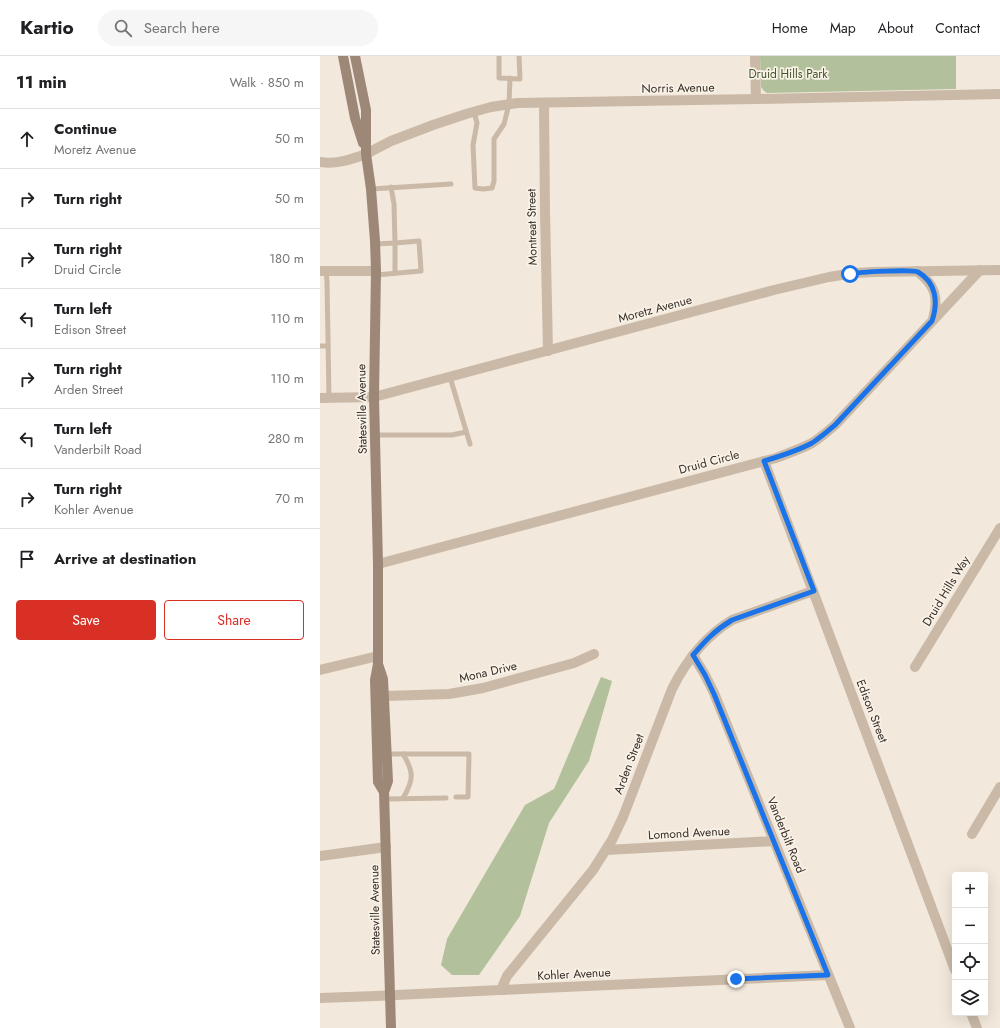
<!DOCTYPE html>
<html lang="en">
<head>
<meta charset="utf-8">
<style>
	:root { --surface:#fff; --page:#f6f6f6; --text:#202124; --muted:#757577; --line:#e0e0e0; --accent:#d93025 }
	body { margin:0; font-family:Jost,sans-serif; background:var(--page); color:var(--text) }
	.controls { position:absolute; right:12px; bottom:12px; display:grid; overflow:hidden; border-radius:4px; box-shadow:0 4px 16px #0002 }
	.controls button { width:36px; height:36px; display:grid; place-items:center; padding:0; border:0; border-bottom:1px solid var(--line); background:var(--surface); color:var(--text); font:20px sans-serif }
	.stop { position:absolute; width:12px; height:12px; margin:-9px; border:3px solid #1a73e8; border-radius:50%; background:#fff }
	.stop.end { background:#1a73e8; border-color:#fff; box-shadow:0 1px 4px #0008 }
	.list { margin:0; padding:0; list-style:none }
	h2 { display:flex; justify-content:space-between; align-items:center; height:52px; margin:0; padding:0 16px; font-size:17px }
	h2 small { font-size:13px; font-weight:400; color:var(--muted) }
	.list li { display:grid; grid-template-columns:26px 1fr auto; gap:12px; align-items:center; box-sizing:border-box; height:60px; padding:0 16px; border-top:1px solid var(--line) }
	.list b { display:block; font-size:15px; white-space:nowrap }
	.list p { margin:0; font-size:13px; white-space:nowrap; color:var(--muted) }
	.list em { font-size:13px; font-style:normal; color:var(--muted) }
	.actions { display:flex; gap:8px; padding:12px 16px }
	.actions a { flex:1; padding:9px 0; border:1px solid var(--accent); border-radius:4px; text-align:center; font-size:14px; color:var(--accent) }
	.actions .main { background:var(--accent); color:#fff }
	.icon { flex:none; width:22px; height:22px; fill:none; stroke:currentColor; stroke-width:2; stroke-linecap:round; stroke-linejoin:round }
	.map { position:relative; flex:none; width:680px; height:972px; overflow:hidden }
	header { display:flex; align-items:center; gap:24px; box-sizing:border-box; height:56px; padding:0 20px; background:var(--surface); border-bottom:1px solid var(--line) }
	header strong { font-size:19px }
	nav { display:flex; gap:22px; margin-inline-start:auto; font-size:14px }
	.search { width:280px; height:36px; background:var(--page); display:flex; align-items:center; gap:10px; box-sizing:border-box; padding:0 14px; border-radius:22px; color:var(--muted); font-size:15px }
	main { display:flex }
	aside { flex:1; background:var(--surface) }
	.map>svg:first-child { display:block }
	.green { fill:#b2c19b }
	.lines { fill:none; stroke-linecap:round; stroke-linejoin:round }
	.service { stroke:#cab9a7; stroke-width:5 }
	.minor { stroke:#cab9a7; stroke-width:10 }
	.tertiary { stroke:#cab9a7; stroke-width:10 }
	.secondary { stroke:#9d8878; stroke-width:10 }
	.route { stroke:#1a73e8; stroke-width:5 }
	.labels { text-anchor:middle; stroke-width:3.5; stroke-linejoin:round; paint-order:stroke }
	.park-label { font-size:12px; fill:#43542b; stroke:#f9f2e7 }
	.street-label { font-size:12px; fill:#362d27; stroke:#f9f2e7 }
</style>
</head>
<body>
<header>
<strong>Kartio</strong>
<div class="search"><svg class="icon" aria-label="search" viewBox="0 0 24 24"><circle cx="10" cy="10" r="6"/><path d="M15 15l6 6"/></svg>Search here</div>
<nav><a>Home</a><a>Map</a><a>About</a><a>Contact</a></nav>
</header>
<main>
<aside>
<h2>11 min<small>Walk · 850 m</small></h2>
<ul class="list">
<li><svg class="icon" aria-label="ahead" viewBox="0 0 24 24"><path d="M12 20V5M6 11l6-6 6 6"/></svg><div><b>Continue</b><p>Moretz Avenue</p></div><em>50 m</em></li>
<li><svg class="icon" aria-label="right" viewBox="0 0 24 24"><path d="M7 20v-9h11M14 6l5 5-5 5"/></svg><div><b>Turn right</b></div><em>50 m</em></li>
<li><svg class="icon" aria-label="right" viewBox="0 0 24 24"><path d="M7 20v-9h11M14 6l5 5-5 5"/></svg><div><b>Turn right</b><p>Druid Circle</p></div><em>180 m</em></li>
<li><svg class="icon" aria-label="left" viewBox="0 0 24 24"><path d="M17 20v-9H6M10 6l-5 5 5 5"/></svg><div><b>Turn left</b><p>Edison Street</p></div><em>110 m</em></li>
<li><svg class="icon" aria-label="right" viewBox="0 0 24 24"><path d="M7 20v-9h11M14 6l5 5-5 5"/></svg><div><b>Turn right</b><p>Arden Street</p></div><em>110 m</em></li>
<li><svg class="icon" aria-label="left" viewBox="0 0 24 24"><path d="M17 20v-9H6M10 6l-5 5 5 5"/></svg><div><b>Turn left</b><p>Vanderbilt Road</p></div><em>280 m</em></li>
<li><svg class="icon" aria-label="right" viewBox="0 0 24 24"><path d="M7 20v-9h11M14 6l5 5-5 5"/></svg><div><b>Turn right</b><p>Kohler Avenue</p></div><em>70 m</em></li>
<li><svg class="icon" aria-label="arrive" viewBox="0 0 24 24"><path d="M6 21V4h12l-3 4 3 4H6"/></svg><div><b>Arrive at destination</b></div></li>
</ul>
<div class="actions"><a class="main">Save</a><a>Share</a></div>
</aside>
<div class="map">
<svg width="680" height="972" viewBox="0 0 680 972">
	<rect width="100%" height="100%" fill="#f2e8db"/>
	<g class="green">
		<polygon points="440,0 636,0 636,33 447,37 444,35 441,31"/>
		<polygon points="281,621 292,625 269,705 229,767 200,860 159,919 132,919 121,909 127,883 205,749 234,733"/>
	</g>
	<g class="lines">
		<g class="service">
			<polyline points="179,0 179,22 200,23 199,0"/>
			<polyline points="154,56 157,67 153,89 155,132 163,133 172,132 174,125 174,83 184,68 189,48 190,22"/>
			<polyline points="51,133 131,128"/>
			<polyline points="55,188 75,187 75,217"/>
			<polyline points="6,215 7,225 9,341"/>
			<polyline points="56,219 101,215 99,185 75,187 74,148 71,131"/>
			<polyline points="0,290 8,290"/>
			<polyline points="130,321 150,388"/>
			<polyline points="55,379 132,379 146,376"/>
			<polyline points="67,698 149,698 148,741 136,741"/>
			<path d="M83,698C94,716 94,724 83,742"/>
			<polyline points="65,743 126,742"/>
		</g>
		<g class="minor">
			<polyline points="435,0 436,43"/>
			<polyline points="224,47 225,156 228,295"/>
			<path d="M0,106C16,109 32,103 46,98"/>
			<polyline points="0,215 56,215"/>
			<path d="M597,215C615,229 619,241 613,263"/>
			<polyline points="0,342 54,341 454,234 509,221 534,217 554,216 680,214"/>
			<polyline points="444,405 493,535 635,914"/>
			<path d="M58,508L456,402C468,397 481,393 492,387C500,382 508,375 515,369L660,214"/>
			<polyline points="373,599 385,619 394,637 530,972"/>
			<polyline points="595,611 680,472"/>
			<polyline points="0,614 58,600"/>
			<polyline points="65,640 129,638 163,632 254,607 274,598"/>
			<polyline points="652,778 680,731"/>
			<polyline points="286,794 454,785"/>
			<polyline points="0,800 66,791"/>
			<path d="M184,934L183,929L187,920L273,814L292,784L303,761L352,633C366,605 384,581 412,564L493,535"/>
			<polyline points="0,942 56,940 223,932 508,919"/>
			<polyline points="651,957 657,972"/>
		</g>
		<polyline class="tertiary" points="46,98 71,85 113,69 146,58 171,51 197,47 436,43 680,38"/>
		<g class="secondary">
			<polyline points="23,0 35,62 43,87"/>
			<polyline points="35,0 46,54 46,98 51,133 55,185 56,215 54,341 58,508 58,608 55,624 58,726 64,736"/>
			<polyline points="58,608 63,623 68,725 64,736 71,972"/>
		</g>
	</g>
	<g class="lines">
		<path class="route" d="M416,923L508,919L394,638L385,619L373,599C386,584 394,575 412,564L494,535L444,405C461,400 477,395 492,387C500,382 508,375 515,369L612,265C618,247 617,227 598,216C593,213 538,216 530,218"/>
	</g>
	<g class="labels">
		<g class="park-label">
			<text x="468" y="22">Druid Hills Park</text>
		</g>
		<g class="street-label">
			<text transform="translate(358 32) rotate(-1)" y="4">Norris Avenue</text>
			<text transform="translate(212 171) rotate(-91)" y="4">Montreat Street</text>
			<text transform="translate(335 253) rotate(-15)" y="4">Moretz Avenue</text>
			<text transform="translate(42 353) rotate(-91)" y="4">Statesville Avenue</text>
			<text transform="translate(389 406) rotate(-15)" y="4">Druid Circle</text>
			<text transform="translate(626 535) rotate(-59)" y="4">Druid Hills Way</text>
			<text transform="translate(168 616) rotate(-13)" y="4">Mona Drive</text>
			<text transform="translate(552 655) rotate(69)" y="4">Edison Street</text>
			<text transform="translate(309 708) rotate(-69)" y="4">Arden Street</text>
			<text transform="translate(369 777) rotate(-3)" y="4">Lomond Avenue</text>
			<text transform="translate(466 779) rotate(68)" y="4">Vanderbilt Road</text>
			<text transform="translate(55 854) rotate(-91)" y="4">Statesville Avenue</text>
			<text transform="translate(254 918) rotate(-3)" y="4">Kohler Avenue</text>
		</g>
	</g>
</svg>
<div class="controls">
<button>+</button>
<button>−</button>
<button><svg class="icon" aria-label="locate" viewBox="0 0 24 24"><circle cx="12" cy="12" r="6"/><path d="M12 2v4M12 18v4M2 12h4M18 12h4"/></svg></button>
<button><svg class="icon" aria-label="layers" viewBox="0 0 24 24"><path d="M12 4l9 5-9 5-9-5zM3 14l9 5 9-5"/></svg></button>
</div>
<div class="stop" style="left:530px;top:218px"></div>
<div class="stop end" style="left:416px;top:923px"></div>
</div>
</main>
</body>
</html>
